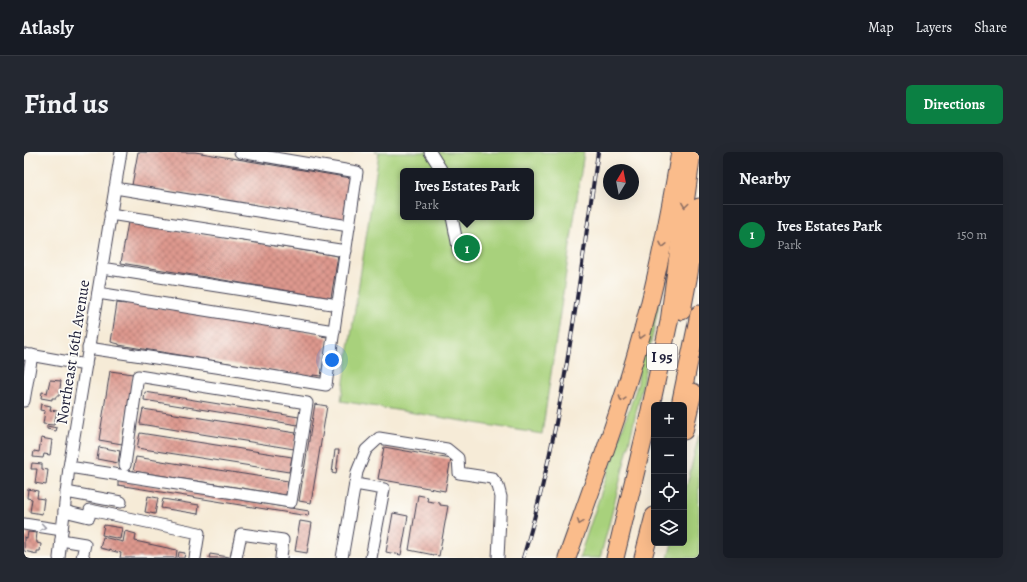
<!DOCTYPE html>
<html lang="en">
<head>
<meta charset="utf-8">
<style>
	:root { --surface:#171b24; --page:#242831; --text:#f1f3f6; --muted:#9ea1a6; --line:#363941; --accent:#0b8043 }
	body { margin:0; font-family:Alegreya,serif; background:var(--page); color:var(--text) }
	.controls { position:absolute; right:12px; bottom:12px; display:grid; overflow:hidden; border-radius:6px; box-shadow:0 4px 16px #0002 }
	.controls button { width:36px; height:36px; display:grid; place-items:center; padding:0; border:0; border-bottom:1px solid var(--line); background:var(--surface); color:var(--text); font:20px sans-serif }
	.compass { position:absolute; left:579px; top:12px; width:36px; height:36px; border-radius:50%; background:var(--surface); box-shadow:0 4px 16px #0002; rotate:10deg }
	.you { position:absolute; left:308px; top:208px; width:14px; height:14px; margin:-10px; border:3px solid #fff; border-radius:50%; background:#1a73e8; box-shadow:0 0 0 6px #1a73e833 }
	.badge { display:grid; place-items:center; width:26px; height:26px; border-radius:50%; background:var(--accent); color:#fff; font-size:13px; font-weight:700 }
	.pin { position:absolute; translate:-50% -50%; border:2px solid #fff; box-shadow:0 1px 4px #0006 }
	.popup { position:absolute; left:376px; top:16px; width:134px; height:52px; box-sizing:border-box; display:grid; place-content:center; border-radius:6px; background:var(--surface); filter:drop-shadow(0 1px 3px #0005); font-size:13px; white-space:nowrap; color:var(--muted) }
	.popup b { font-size:15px; color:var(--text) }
	.popup::after { content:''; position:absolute; left:50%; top:100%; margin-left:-8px; border:8px solid transparent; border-top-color:var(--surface) }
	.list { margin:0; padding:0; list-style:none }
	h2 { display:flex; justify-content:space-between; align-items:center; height:52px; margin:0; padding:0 16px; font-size:17px }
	h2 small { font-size:13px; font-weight:400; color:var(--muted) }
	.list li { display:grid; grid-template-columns:26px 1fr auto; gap:12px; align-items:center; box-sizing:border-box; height:60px; padding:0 16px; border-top:1px solid var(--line) }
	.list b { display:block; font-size:15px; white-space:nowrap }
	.list p { margin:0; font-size:13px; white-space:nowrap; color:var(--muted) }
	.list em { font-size:13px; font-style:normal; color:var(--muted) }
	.icon { flex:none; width:22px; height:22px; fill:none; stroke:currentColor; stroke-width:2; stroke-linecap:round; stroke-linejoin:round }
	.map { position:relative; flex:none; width:675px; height:406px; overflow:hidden; border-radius:6px }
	header { display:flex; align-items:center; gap:24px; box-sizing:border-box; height:56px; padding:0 20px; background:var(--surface); border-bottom:1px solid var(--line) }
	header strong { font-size:19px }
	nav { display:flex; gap:22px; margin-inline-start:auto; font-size:14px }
	.intro { display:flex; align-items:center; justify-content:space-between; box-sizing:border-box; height:96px; padding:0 24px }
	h1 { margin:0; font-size:28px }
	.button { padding:10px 18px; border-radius:6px; background:var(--accent); color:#fff; font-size:14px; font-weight:700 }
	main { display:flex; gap:24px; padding:0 24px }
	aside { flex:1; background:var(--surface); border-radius:6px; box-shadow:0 4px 16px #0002 }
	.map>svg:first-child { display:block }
	.green { fill:#a8d17c; stroke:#657a5c; fill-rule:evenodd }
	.building { fill:url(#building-cross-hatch) }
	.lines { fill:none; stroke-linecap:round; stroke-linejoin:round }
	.minor-casing { stroke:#424052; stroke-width:13 }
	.highway-casing { stroke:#424052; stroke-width:19 }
	.minor { stroke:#fff; stroke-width:11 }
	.highway { stroke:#fabc8b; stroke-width:17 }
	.rail-casing { stroke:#22223b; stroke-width:4 }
	.rail { stroke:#fdfcf7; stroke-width:2.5; stroke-dasharray:8; stroke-linecap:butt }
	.oneway { stroke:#8e6f63 }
	.oneway2 { stroke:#9c9ca7 }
	.labels { text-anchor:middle; stroke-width:3.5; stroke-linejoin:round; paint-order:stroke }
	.shield { fill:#fdfcf7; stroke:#646373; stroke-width:1 }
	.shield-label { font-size:15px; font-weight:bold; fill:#22223b }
	.street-label { font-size:16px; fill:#22223b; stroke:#fdfcf7 }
</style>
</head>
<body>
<header>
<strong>Atlasly</strong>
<nav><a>Map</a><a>Layers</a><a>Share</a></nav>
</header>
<div class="intro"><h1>Find us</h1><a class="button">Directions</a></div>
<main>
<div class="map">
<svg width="675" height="406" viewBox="0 0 675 406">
	<defs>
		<pattern id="building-cross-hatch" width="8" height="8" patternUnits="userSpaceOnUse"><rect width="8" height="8" fill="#de998e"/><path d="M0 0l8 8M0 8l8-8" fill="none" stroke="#b47c75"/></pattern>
	</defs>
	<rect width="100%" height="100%" fill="#fdfcf7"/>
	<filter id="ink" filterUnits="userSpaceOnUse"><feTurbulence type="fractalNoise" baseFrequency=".025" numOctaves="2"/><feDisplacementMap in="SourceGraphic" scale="8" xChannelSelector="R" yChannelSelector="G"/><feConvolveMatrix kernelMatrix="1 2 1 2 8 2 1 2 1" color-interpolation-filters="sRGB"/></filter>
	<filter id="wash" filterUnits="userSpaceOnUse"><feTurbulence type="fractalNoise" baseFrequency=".012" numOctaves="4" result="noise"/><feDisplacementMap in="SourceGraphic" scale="16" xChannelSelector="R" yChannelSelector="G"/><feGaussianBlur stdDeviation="0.9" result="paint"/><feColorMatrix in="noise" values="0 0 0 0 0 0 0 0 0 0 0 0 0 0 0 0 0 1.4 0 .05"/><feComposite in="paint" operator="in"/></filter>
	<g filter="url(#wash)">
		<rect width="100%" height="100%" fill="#f6ebd7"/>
		<g class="green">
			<path d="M351,0H560L518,282L317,249L355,1ZM379,19H507V65H379Z"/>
			<path d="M632,152H635C618,237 599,322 576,406H555L614,231L615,211Z"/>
			<polygon points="675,282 675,406 644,406 648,391 660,391 660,345"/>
		</g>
		<g id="blocks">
			<g class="building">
				<polygon points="114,0 171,0 327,26 320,68 108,33"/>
				<polygon points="104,70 314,104 307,146 97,111"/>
				<polygon points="103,150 296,182 296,184 304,185 297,224 289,223 289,225 95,193 95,192 87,190 93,151 102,152"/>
				<polygon points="86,219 109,222 98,292 75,288"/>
				<polygon points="26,228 37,229 35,244 32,244 32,246 28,246 28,248 17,246 18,240 23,241"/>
				<polygon points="121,240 275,265 274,273 120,248"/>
				<polygon points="17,252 27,254 26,258 33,259 30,273 19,272 21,259 16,258"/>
				<polygon points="291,252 303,254 287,351 275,349"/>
				<polygon points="119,257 272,281 270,297 116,272"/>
				<polygon points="23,274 33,276 32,279 23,277"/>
				<polygon points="116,281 268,305 265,320 113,296"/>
				<polygon points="17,286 28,288 26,303 20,302 19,306 9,305 10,299 15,300"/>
				<polygon points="75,295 96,299 94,311 73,307"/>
				<polygon points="360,295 427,307 421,339 354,327"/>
				<polygon points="311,298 315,298 312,322 308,321"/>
				<polygon points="112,305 264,329 262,343 109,319"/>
				<polygon points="8,311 18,312 18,317 24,318 22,333 11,331 13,317 7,317"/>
				<polygon points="94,328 285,359 284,364 94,333"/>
				<polygon points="4,337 14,339 13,346 20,347 18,362 6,360 8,347 3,346"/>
				<polygon points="394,343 404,345 403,349 416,351 416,353 424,354 415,404 385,398"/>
				<polygon points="124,344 134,346 131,362 121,360"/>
				<polygon points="139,347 175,353 174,362 137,356"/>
				<polygon points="369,361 384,364 377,403 362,400"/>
				<polygon points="276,369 288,371 283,401 271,399"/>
				<polygon points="80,373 98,376 96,387 78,383"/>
				<polygon points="101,379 112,382 111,389 153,398 152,406 96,406 97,401 76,396 79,385 99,390"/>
				<polygon points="4,380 13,381 12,389 13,389 13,391 17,392 16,399 13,399 13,402 0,399 0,385 3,386"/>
				<polygon points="155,400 161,401 160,406 154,406"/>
				<polygon points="186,402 205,405 204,406 185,406"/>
			</g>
		</g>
	</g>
	<g filter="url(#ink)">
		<use href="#blocks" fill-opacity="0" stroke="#424052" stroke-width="1"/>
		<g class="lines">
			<g class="minor-casing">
				<g id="minor">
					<polyline points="406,0 418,19"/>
					<polyline points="91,36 325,74"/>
					<polyline points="86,62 322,99"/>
					<polyline points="428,65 435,100"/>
					<polyline points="78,116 314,153"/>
					<polyline points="74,141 310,179"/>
					<polyline points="64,196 192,215 302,233 333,20 216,0"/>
					<polyline points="0,202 62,213"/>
					<polyline points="0,249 8,203"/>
					<polyline points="45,315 267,350 283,251 114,224 101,313"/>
					<polyline points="331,332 360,337 347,406"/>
					<polyline points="42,340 97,350"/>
					<polyline points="40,359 65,365 66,358 175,381 171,406"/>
					<polyline points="0,372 38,378"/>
					<polyline points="37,388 61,392 58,406 60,406"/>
					<polyline points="35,406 45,315 97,0"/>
					<polyline points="212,406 217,382 259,388 257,406"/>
					<polyline points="318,406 333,320 342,298 355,286 423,297 434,306 435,321 468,326 474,334 477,345 474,406"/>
				</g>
			</g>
			<g class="highway-casing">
				<g id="highway">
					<polyline points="658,159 665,122 675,55"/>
					<polyline points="656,253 675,162"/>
					<polyline points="660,279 669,240"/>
					<path d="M543,406C572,324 603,242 624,158C637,106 647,53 656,0"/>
					<polyline points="591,406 622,277 645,170 668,0"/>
					<polyline points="619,406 630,364"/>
				</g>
			</g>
			<use href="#minor" class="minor"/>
			<use href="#highway" class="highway"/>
			<g class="rail-casing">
				<path id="rail" d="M499,406C539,274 554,136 574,0"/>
			</g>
			<use href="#rail" class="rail"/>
		</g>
		<defs><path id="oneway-chevron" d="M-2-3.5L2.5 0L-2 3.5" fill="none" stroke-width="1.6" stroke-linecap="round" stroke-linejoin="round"/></defs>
		<g class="oneway">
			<use href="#oneway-chevron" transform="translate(661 53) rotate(98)"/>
			<use href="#oneway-chevron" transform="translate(639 93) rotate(102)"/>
			<use href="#oneway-chevron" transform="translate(617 184) rotate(106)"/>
			<use href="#oneway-chevron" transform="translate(598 247) rotate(108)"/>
			<use href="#oneway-chevron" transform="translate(556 370) rotate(110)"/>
		</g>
		<use class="oneway2" href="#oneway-chevron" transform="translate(19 375) rotate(9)"/>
	</g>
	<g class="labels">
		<rect class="shield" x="623" y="192" width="30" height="26" rx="3"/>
		<g class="shield-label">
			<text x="638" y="210">I 95</text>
		</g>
		<g class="street-label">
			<text transform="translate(48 200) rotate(-81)" y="6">Northeast 16th Avenue</text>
		</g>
	</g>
</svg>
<div class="controls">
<button>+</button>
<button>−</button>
<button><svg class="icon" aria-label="locate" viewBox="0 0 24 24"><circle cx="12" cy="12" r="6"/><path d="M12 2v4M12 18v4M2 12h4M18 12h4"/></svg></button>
<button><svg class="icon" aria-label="layers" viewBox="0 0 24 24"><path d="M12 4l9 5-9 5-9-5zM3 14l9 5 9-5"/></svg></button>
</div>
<svg class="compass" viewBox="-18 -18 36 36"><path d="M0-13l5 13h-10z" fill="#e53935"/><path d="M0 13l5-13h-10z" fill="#9ea1a6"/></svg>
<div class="you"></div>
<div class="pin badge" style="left:443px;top:96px">1</div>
<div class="popup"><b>Ives Estates Park</b>Park</div>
</div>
<aside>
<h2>Nearby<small></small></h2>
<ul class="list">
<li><span class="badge">1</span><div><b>Ives Estates Park</b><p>Park</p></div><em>150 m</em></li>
</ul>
</aside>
</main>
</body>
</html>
